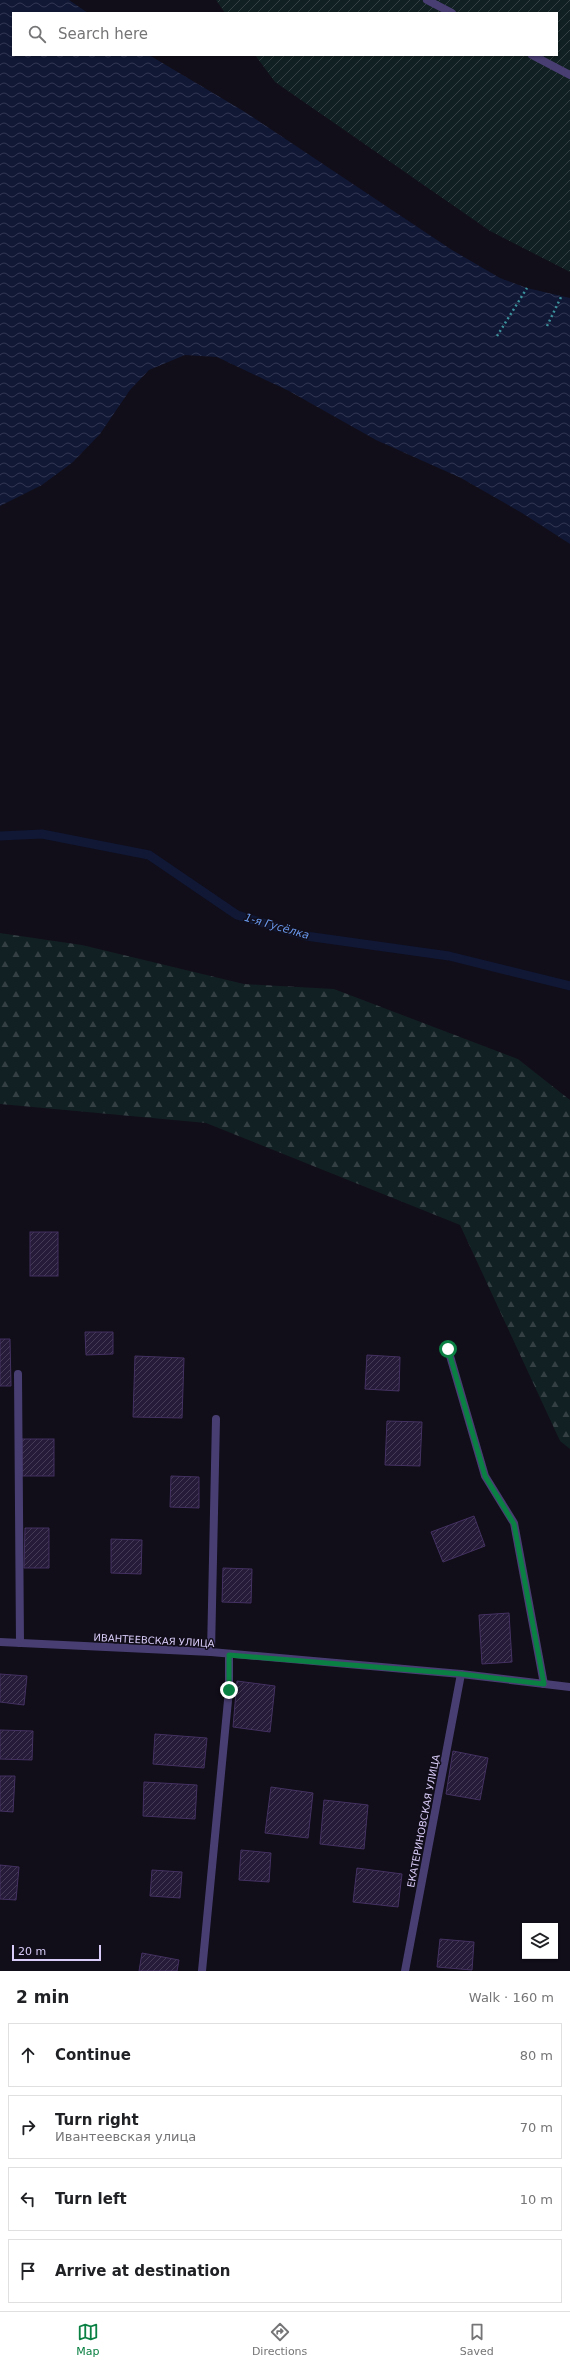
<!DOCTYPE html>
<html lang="en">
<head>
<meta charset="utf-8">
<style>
	:root { --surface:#fff; --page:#f2f2f2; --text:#202124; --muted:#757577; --line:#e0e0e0; --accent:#0b8043 }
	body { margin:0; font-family:"DejaVu Sans",sans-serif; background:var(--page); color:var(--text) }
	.controls { position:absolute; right:12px; bottom:12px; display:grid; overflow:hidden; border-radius:0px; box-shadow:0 1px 3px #0004 }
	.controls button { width:36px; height:36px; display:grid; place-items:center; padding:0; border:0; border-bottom:1px solid var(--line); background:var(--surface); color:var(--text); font:20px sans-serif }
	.scale { position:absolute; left:12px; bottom:10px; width:89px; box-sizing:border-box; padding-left:4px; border:2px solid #d9ccf8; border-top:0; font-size:11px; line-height:14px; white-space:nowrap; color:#d9ccf8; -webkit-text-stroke:3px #110d19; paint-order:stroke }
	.stop { position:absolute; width:12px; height:12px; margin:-9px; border:3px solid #0b8043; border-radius:50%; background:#fff }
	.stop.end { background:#0b8043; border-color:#fff; box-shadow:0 1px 4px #0008 }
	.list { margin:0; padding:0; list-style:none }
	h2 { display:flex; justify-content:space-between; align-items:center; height:52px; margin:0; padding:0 16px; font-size:17px }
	h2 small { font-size:13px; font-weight:400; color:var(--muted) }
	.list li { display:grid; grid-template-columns:26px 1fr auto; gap:12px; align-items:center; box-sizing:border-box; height:64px; margin:0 8px 8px; padding:0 8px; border:1px solid var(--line); border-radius:0px }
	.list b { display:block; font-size:15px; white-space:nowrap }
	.list p { margin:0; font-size:13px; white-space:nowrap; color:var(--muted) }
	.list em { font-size:13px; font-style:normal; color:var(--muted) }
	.icon { flex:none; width:22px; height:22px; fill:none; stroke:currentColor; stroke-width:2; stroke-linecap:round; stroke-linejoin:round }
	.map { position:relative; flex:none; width:570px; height:1971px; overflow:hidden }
	.search { position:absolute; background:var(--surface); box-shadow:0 1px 3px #0004; left:12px; right:12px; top:12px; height:44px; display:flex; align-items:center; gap:10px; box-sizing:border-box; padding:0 14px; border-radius:0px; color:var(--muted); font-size:15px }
	.sheet { height:340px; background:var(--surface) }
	nav { display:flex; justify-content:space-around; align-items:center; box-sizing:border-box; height:56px; border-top:1px solid var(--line); background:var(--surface); font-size:11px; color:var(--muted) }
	nav a { display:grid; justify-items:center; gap:2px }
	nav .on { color:var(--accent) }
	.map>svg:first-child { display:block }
	.forest { fill:url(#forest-firs) }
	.garden { fill:url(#garden-furrows) }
	.water { fill:url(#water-waves) }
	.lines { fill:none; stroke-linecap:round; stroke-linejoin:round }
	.stream { stroke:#101835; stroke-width:9 }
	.building { fill:url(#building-hatch); stroke:#433161 }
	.path { stroke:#3c929d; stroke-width:2.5; stroke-dasharray:2 3; stroke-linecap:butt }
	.service { stroke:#493e72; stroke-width:8 }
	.minor { stroke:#493e72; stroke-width:8 }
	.route { stroke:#0b8043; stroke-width:5 }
	.labels { text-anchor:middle; stroke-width:3; stroke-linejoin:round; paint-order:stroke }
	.street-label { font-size:10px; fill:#d9ccf8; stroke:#110d19 }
	.water-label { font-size:11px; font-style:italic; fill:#6897ea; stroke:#110d19 }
</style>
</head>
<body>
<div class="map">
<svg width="570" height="1971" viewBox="0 0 570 1971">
	<defs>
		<pattern id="forest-firs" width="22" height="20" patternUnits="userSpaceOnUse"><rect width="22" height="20" fill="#112022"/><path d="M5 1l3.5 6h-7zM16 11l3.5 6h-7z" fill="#333f43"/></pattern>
		<pattern id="garden-furrows" width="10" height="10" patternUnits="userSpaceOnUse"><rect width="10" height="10" fill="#112022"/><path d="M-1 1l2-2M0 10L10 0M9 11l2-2" fill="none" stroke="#333f43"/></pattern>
		<pattern id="water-waves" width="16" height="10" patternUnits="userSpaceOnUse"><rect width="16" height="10" fill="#101835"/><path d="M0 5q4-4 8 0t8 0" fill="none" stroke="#323853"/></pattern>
		<pattern id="building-hatch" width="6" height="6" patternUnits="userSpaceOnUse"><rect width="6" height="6" fill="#261b38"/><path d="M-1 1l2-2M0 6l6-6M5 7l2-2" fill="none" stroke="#453b56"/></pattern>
	</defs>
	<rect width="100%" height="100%" fill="#110d19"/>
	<polygon class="forest" points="0,933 82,945 244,984 334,989 518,1059 570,1100 570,1449 560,1441 460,1225 206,1123 0,1104"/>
	<polygon class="garden" points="216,0 570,0 570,272 490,231 275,82 255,55 557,55 557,13 225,13"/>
	<polygon class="water" points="0,0 69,0 88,13 13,13 13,55 149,55 245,112 452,250 500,278 527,288 570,298 570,544 522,513 461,478 376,440 289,391 217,357 185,355 149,370 130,390 100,434 73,462 42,485 0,506"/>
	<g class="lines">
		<polyline class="stream" points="0,836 42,834 149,855 237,915 306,936 449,956 570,986"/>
	</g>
	<g class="building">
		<rect x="30" y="1232" width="28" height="44"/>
		<polygon points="85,1332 113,1332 113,1354 86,1355"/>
		<polygon points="0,1339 10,1339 11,1386 0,1386"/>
		<polygon points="367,1355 400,1357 399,1391 365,1389"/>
		<polygon points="135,1356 184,1358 182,1418 133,1417"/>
		<polygon points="387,1421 422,1422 420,1466 385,1465"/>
		<rect x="22" y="1439" width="32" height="37"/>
		<polygon points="171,1476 199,1477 199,1508 170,1507"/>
		<polygon points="474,1516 485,1546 443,1562 431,1532"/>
		<polygon points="25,1528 49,1528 49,1568 24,1568"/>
		<polygon points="111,1539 142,1540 141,1574 111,1573"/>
		<polygon points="223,1568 252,1569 251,1603 222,1602"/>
		<polygon points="509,1613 512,1662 482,1664 479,1615"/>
		<polygon points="0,1674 27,1676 24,1705 0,1702"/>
		<polygon points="237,1681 275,1686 270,1732 233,1727"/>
		<polygon points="0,1730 33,1731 32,1760 0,1759"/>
		<polygon points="155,1734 207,1738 204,1768 153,1764"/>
		<polygon points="453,1751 488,1758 480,1800 446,1794"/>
		<polygon points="0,1776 15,1776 13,1812 0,1811"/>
		<polygon points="144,1782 197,1785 195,1819 143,1816"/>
		<polygon points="271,1787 313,1793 308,1838 265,1833"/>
		<polygon points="324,1800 368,1805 364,1849 320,1844"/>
		<polygon points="241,1850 271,1853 269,1882 239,1880"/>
		<polygon points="0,1865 19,1867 16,1900 0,1899"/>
		<polygon points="357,1868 402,1874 398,1907 353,1902"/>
		<polygon points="152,1870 182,1872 180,1898 150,1896"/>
		<polygon points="440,1939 474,1942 472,1970 437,1967"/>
		<polygon points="142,1953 179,1960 177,1971 139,1971"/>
	</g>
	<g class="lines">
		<g class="path">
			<polyline points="547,326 562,295"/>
			<polyline points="497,336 527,288"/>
		</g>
		<g class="service">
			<polyline points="427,0 452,13"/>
			<polyline points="532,55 570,75"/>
			<polyline points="448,1349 485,1476 514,1523 544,1684"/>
			<polyline points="18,1374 20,1643"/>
			<polyline points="211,1652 216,1419"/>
			<polyline points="202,1971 229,1690 229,1655"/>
			<polyline points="405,1971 461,1674"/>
		</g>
		<polyline class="minor" points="0,1642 211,1652 461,1674 570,1687"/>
	</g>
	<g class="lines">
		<polyline class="route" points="229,1690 229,1655 461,1674 544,1684 514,1524 485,1476 448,1349"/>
	</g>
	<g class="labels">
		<g class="street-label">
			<text transform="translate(154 1640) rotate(3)" y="4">ИВАНТЕЕВСКАЯ УЛИЦА</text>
			<text transform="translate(423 1821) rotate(-79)" y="4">ЕКАТЕРИНОВСКАЯ УЛИЦА</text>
		</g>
		<g class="water-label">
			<text transform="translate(277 926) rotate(16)" y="4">1-я Гусёлка</text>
		</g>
	</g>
</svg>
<div class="controls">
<button><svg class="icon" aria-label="layers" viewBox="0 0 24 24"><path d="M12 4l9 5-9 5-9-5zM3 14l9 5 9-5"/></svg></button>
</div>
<div class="scale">20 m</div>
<div class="stop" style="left:448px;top:1349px"></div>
<div class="stop end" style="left:229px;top:1690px"></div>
<div class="search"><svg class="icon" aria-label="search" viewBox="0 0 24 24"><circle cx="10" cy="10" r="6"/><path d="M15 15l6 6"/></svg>Search here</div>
</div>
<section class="sheet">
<h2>2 min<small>Walk · 160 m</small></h2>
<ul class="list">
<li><svg class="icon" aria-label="ahead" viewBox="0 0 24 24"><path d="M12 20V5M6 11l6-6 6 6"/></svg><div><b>Continue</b></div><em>80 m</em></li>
<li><svg class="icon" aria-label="right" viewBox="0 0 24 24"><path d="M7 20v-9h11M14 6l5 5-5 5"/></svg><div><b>Turn right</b><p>Ивантеевская улица</p></div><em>70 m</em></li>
<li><svg class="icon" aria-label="left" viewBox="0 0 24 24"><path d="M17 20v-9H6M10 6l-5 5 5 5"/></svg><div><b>Turn left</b></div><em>10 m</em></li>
<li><svg class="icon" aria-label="arrive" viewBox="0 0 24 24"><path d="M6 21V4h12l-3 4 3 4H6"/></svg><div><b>Arrive at destination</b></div></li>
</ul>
</section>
<nav>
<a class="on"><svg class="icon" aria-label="map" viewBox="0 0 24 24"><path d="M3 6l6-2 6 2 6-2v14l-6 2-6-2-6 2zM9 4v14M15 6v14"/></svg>Map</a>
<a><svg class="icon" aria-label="directions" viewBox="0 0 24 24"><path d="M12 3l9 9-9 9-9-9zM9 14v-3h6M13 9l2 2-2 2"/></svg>Directions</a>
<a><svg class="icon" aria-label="saved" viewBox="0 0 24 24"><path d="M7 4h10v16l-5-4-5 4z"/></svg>Saved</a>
</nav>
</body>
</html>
